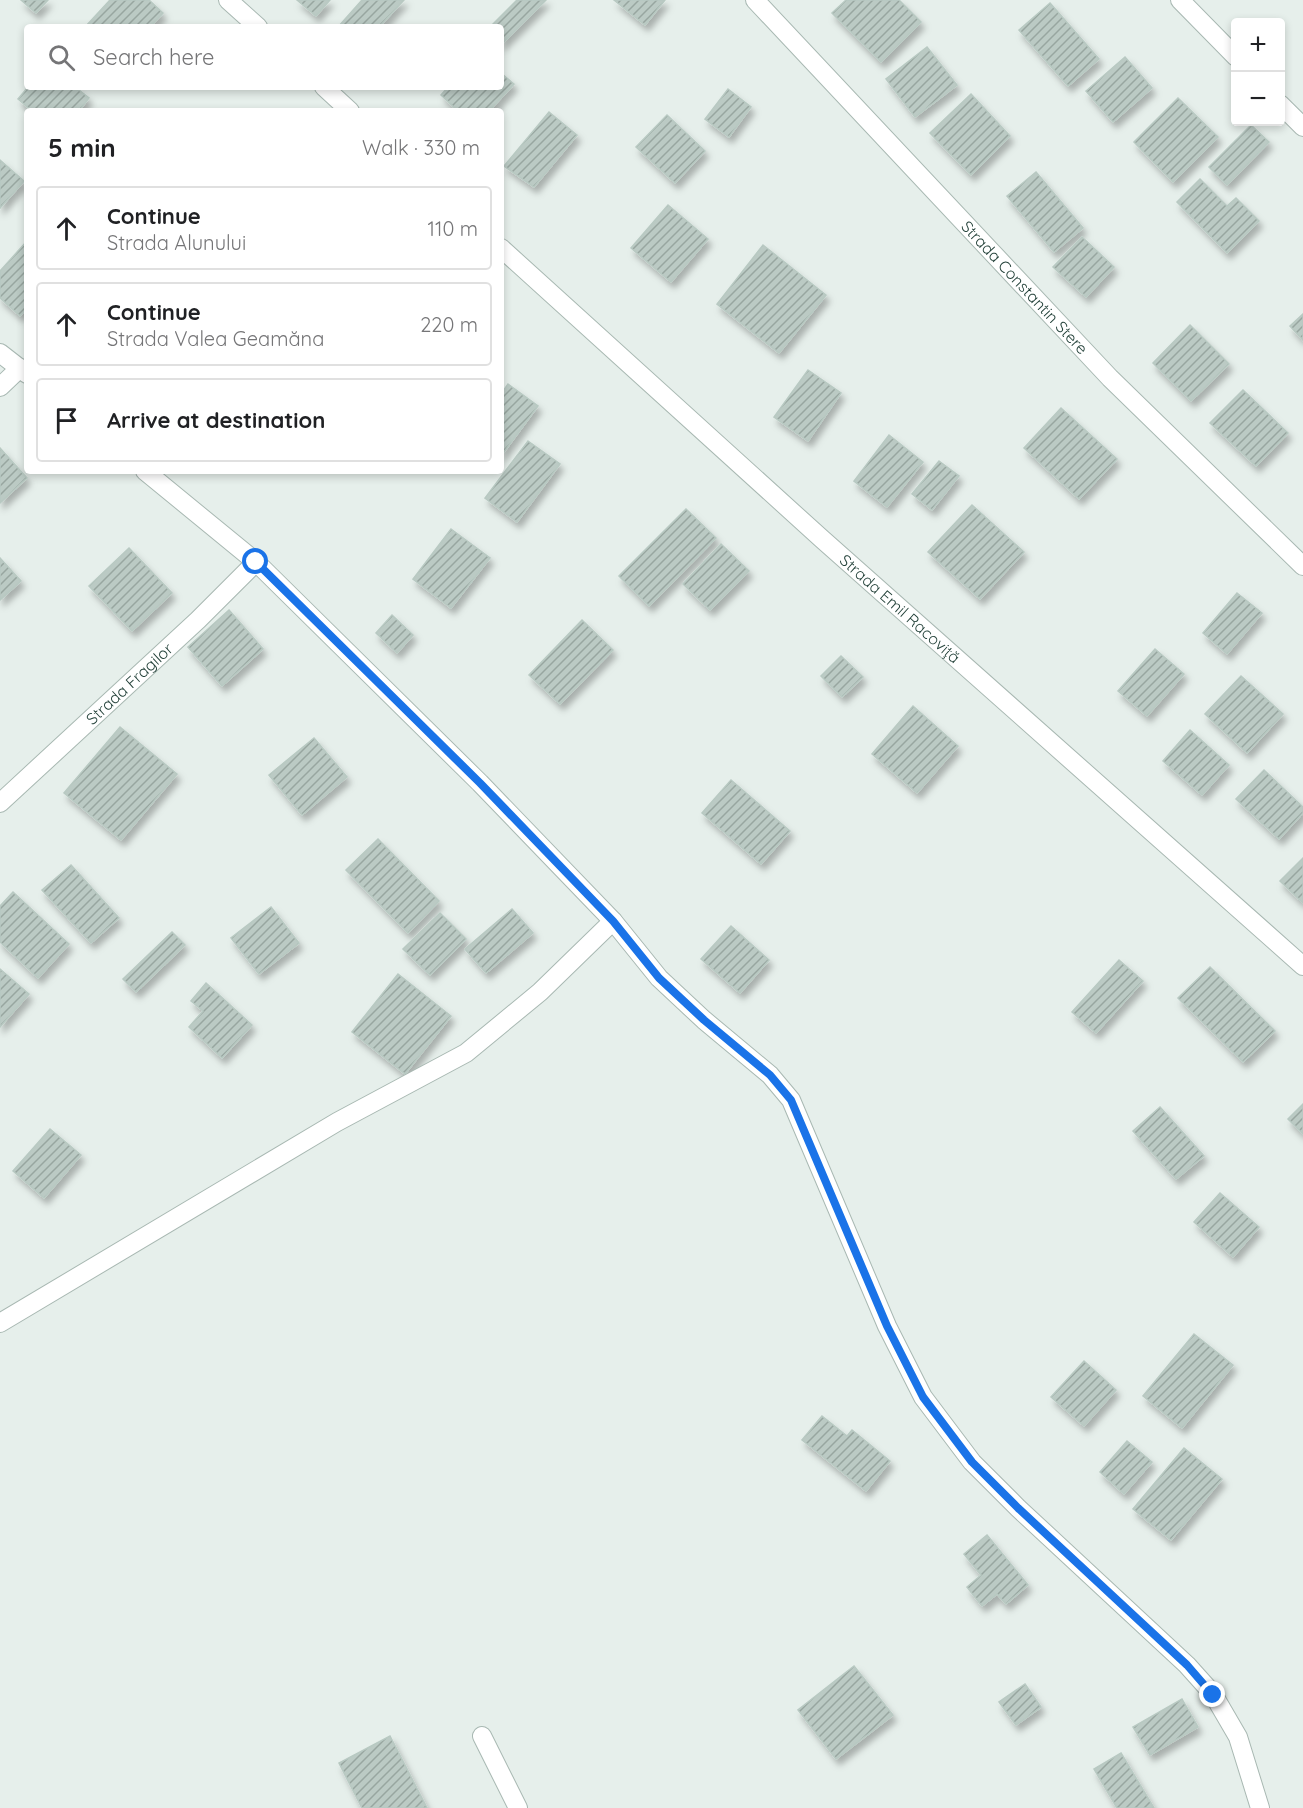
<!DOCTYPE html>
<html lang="en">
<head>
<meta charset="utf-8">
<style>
	:root { --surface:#fff; --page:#f6f6f6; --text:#202124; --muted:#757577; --line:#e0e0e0 }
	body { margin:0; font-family:Quicksand,sans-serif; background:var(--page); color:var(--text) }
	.controls { position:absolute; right:18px; top:18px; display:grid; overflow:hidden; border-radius:6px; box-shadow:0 3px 9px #0003 }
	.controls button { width:54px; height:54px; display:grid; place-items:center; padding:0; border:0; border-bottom:2px solid var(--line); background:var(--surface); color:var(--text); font:30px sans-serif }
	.stop { position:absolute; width:18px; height:18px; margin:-14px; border:4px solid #1a73e8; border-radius:50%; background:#fff }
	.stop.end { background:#1a73e8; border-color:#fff; box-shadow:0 2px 6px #0008 }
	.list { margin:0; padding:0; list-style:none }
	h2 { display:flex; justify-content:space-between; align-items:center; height:78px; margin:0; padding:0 24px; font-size:26px }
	h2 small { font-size:20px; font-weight:400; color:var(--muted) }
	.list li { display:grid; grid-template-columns:39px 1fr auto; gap:18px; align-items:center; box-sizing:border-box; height:84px; margin:0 12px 12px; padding:0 12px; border:2px solid var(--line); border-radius:6px }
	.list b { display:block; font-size:22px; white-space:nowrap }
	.list p { margin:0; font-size:20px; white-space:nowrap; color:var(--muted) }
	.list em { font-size:20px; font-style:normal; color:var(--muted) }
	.icon { flex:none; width:33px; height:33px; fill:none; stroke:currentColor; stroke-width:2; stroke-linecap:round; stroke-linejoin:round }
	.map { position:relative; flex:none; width:1303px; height:1808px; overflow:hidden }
	.search { position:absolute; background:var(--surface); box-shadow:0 3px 9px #0003; left:24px; top:24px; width:480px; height:66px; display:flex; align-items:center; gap:15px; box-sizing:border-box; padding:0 21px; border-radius:6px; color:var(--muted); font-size:22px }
	.panel { position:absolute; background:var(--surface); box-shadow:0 3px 9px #0003; left:24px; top:108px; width:480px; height:366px; border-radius:6px }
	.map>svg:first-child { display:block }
	.building { fill:url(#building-hatch); stroke:#b8c9c2; stroke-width:1.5; filter:url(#shadow) }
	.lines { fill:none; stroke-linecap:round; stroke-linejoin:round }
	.minor-casing { stroke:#a8b8b2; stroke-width:20 }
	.minor { stroke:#fff; stroke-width:18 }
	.route { stroke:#1a73e8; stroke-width:8 }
	.labels { text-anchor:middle; stroke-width:4.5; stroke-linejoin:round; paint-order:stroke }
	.street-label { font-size:16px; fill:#24423a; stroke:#f7fbf9 }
</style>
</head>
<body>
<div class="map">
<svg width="1303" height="1808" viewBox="0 0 1303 1808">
	<defs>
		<pattern id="building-hatch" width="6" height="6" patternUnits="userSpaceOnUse" patternTransform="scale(1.5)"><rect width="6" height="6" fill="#bbcac4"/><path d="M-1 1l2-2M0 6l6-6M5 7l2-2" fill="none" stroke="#98a6a0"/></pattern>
		<filter id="shadow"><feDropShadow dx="3.5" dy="6" stdDeviation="3" flood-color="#0004"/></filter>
	</defs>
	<rect width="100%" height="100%" fill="#e6efeb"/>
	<g class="building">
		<polygon points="21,0 48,0 36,13"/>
		<polygon points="110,0 149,0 163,13 150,27 85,27"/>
		<polygon points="297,0 330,0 316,16"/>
		<polygon points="362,0 404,0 379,27 338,27"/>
		<polygon points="517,0 546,0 501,45 501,27 490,27"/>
		<polygon points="614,0 665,0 645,25"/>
		<polygon points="846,0 899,0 921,22 881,62 832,13"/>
		<polygon points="1050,3 1099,59 1068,86 1019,30"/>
		<polygon points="927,47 957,85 915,117 886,79"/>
		<polygon points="1125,57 1152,88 1113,122 1086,91"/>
		<polygon points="501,73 514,84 489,111 458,111 441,95 448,87 501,87"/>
		<polygon points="28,87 75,87 89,98 79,111 32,111 18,99"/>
		<polygon points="728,89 751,107 729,137 705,119"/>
		<polygon points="971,94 1010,136 971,175 930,133"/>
		<polygon points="1178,98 1218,137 1173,182 1134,142"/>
		<polygon points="549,112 577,135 534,187 504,166"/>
		<polygon points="667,115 705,151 675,183 636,147"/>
		<polygon points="1251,125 1269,142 1227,185 1209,167"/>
		<polygon points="0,160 24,181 0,208"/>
		<polygon points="1036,172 1083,228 1054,252 1007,196"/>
		<polygon points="1200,179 1227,206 1236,198 1259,221 1227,253 1177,202"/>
		<polygon points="668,205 708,239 671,282 631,248"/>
		<polygon points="1082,237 1114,267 1086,297 1053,267"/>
		<polygon points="27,241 27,308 20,316 0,298 0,271"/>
		<polygon points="763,245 826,295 779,353 717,304"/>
		<polygon points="1303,314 1303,340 1290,326"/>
		<polygon points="1190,325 1229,364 1191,401 1153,363"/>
		<polygon points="808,370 841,393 808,441 774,417"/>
		<polygon points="508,384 538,406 501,456 501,394"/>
		<polygon points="1243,390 1288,433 1256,466 1210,423"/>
		<polygon points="1061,408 1117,459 1079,499 1024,448"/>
		<polygon points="889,435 923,462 887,507 854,481"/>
		<polygon points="528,441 560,464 517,522 485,498"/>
		<polygon points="0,448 27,478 0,503"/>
		<polygon points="939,461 959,476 932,510 912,494"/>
		<polygon points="972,505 1024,552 980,599 928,552"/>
		<polygon points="686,509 716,538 649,606 619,576"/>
		<polygon points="451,529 490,558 451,608 413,579"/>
		<polygon points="721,544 749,571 710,610 683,584"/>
		<polygon points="129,548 172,593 132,631 89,586"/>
		<polygon points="0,558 21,581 0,600"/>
		<polygon points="1237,593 1262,613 1227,654 1203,633"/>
		<polygon points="229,610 263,649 222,686 188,647"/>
		<polygon points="392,615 413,635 397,653 376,633"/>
		<polygon points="582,620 613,650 560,704 529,675"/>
		<polygon points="1155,649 1184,674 1147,716 1118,691"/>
		<polygon points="841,656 863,677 842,697 821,676"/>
		<polygon points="1241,676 1283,714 1247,753 1205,714"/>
		<polygon points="913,706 958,746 917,793 872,754"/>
		<polygon points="120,727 177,774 121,840 64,793"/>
		<polygon points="1190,730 1229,765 1202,795 1163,761"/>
		<polygon points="314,738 347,777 302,815 269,775"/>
		<polygon points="1264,770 1303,807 1303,813 1279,839 1236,799"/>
		<polygon points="731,780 790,831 761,864 702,813"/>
		<polygon points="378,839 439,901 408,933 346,870"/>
		<polygon points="1303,858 1303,903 1280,881"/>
		<polygon points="71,865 119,918 91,943 42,890"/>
		<polygon points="13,892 69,944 38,978 0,942 0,906"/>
		<polygon points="271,907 299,943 259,974 231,938"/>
		<polygon points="512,909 533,933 486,973 465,949"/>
		<polygon points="440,913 466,939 430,975 403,949"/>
		<polygon points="731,926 769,960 740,993 701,959"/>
		<polygon points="172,932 185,945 136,992 123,979"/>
		<polygon points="1119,960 1143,981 1096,1033 1072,1012"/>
		<polygon points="1210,967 1275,1031 1243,1062 1178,998"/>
		<polygon points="0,969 29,994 0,1027"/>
		<polygon points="398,974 451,1016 405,1074 352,1032"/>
		<polygon points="206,983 252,1025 222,1058 189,1027 203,1011 191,1001"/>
		<polygon points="1303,1104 1303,1134 1288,1119"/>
		<polygon points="1160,1107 1204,1156 1176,1179 1133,1131"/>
		<polygon points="50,1129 81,1155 44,1198 13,1171"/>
		<polygon points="1220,1193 1259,1227 1233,1257 1194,1222"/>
		<polygon points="1194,1334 1233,1365 1182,1428 1143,1396"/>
		<polygon points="1084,1361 1116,1390 1084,1426 1051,1397"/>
		<polygon points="822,1416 847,1436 852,1430 890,1461 866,1491 802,1440"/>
		<polygon points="1127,1441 1152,1462 1124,1494 1100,1472"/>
		<polygon points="1184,1448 1222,1479 1171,1540 1133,1509"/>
		<polygon points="987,1535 1028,1585 1006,1604 997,1594 982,1606 967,1587 981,1575 964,1554"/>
		<polygon points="854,1666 893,1715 836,1759 798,1710"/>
		<polygon points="1025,1684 1041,1707 1016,1725 999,1702"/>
		<polygon points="1182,1699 1198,1727 1150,1755 1133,1727"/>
		<polygon points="390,1736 427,1808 362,1808 339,1763"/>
		<polygon points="1121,1753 1154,1808 1117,1808 1094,1769"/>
	</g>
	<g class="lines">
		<g class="minor-casing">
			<g id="minor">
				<polyline points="228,0 258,27"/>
				<path id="s1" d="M755,0L1110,378L1303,566"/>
				<polyline points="1180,0 1236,57"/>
				<polyline points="324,87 350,111"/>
				<polyline points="1280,104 1303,127"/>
				<path id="s2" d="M501,248L822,539L1303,966"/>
				<polyline points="0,353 27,374"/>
				<polyline points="0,387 20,368"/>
				<polyline points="145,471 256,562 480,783 613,921 659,978 704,1020 770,1075 791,1100 887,1326 923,1397 972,1462 1018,1508 1187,1665 1213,1694 1238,1737 1260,1808"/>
				<path id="s3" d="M0,803L198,620L256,562"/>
				<polyline points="0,1323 337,1122 466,1053 540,992 613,921"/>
				<polyline points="482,1736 518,1808"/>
			</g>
		</g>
		<use href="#minor" class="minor"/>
	</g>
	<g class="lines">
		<polyline class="route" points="256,562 480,783 613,921 659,978 704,1020 770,1075 791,1100 887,1326 923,1397 972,1462 1018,1508 1187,1665 1213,1695"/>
	</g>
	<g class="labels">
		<g class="street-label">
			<text dy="6" stroke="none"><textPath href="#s1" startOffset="394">Strada Constantin Stere</textPath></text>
			<text dy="6" stroke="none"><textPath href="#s2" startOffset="538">Strada Emil Racoviță</textPath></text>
			<text dy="6" stroke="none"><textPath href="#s3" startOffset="176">Strada Fragilor</textPath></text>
		</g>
	</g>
</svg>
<div class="controls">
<button>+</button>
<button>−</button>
</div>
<div class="stop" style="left:256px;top:562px"></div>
<div class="stop end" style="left:1213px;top:1695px"></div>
<div class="search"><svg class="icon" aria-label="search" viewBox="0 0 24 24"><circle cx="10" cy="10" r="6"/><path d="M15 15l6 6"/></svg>Search here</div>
<section class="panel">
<h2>5 min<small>Walk · 330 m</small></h2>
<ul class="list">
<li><svg class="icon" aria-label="ahead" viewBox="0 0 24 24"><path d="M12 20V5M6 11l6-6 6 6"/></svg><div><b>Continue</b><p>Strada Alunului</p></div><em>110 m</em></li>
<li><svg class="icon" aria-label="ahead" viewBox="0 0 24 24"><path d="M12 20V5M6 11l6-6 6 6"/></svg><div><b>Continue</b><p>Strada Valea Geamăna</p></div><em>220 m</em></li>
<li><svg class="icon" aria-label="arrive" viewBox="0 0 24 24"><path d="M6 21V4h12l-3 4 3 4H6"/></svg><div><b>Arrive at destination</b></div></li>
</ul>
</section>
</div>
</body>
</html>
